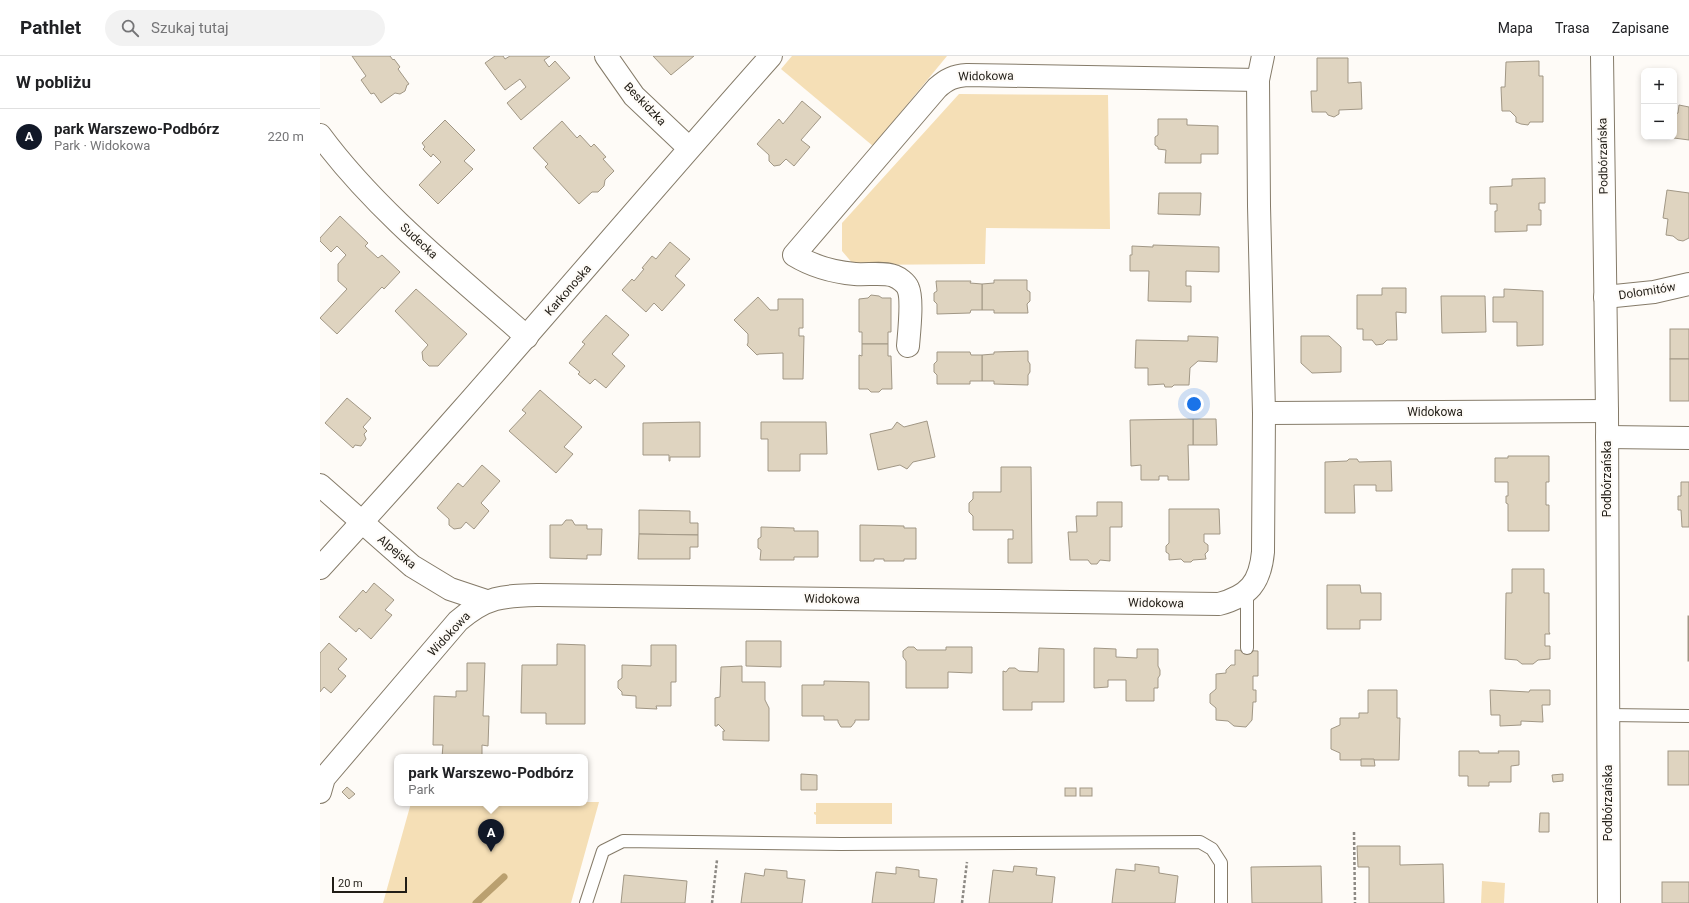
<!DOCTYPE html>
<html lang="pl">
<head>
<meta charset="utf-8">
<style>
	:root { --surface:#fff; --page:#f2f2f2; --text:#202124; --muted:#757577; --line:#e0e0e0; --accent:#111827 }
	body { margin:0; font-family:Roboto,sans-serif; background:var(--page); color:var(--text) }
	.controls { position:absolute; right:12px; top:12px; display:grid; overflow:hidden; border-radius:8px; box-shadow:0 2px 6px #0003 }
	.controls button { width:36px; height:36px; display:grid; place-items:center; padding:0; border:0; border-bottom:1px solid var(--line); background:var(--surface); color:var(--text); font:20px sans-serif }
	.scale { position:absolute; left:12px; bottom:10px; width:75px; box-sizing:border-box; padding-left:4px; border:2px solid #211d16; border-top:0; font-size:11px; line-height:14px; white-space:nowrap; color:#211d16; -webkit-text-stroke:3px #fefbf7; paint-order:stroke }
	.you { position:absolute; left:874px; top:348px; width:14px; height:14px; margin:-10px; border:3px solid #fff; border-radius:50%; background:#1a73e8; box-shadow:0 0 0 6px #1a73e833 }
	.badge { display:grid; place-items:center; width:26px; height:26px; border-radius:50%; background:var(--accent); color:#fff; font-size:13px; font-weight:700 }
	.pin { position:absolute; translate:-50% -33px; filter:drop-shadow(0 1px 2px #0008) }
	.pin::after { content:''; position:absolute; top:21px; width:14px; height:12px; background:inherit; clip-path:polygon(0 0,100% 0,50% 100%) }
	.popup { position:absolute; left:74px; top:698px; width:194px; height:52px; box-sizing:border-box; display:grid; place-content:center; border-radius:8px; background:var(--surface); filter:drop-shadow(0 1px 3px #0005); font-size:13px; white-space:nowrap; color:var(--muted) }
	.popup b { font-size:15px; color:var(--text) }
	.popup::after { content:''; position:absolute; left:50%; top:100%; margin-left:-8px; border:8px solid transparent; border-top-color:var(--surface) }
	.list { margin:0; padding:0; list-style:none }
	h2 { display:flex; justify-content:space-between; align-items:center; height:52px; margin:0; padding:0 16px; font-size:17px }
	h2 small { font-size:13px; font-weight:400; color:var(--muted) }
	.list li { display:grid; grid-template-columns:26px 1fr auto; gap:12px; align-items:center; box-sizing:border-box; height:56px; padding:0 16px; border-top:1px solid var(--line) }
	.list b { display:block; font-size:15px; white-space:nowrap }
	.list p { margin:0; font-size:13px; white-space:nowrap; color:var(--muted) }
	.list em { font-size:13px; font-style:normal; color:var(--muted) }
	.icon { flex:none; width:22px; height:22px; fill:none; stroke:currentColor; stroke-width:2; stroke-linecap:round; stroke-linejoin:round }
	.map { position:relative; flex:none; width:1369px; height:847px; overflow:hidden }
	header { display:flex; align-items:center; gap:24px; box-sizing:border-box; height:56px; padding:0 20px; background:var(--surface); border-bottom:1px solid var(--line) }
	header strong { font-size:19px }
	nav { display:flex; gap:22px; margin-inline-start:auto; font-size:14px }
	.search { width:280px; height:36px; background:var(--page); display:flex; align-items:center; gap:10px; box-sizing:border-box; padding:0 14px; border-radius:22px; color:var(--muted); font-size:15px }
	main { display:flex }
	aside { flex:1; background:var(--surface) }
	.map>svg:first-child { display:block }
	.green { fill:#f5dfb6 }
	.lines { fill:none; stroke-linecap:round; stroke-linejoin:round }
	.stream { stroke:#baa06f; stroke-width:7 }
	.building { fill:#dfd4c0; stroke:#a19785 }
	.lane-casing { stroke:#857b69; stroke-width:14 }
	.street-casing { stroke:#857b69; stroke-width:24 }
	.path { stroke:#8d8984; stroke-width:2.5; stroke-dasharray:3 2; stroke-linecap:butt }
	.lane { stroke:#fff; stroke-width:12 }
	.street { stroke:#fff; stroke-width:22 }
	.labels { text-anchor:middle; stroke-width:4; stroke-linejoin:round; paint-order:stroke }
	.street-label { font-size:12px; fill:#211d16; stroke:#fefbf7 }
</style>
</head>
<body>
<header>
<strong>Pathlet</strong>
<div class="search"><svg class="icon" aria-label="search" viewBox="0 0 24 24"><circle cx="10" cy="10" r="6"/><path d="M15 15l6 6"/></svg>Szukaj tutaj</div>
<nav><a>Mapa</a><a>Trasa</a><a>Zapisane</a></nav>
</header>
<main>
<aside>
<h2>W pobliżu<small></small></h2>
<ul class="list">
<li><span class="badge">A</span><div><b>park Warszewo-Podbórz</b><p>Park · Widokowa</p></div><em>220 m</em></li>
</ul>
</aside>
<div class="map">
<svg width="1369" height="847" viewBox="0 0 1369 847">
	<rect width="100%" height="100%" fill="#fefbf7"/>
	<g class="green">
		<polygon points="472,0 627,0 553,90 461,13"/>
		<polygon points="639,38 788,39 790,173 666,172 665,208 534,209 522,195 522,167"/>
		<polygon points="265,746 279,746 251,847 63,847 91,747 265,747"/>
		<polygon points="496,747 572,747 572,768 496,768 496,759 494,758 494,756 496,756"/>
		<polygon points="1162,825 1185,827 1184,847 1161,847"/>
	</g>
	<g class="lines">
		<polyline class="stream" points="156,847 184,821"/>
	</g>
	<g class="building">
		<polygon points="32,0 70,0 73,4 74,3 80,11 78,13 89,28 87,29 85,35 80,38 75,37 61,47 54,37 51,38 41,24 46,20"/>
		<polygon points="175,0 183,0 185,3 190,0 230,0 224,4 229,11 235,5 250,22 201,64 187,47 206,31 200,23 185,34 165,7"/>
		<polygon points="333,0 374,0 351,19"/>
		<polygon points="997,2 1028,2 1028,27 1041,26 1042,53 1019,54 1019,58 1014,61 1008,59 1006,56 992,56 991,35 997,35"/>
		<polygon points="1219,5 1219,20 1223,20 1223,66 1210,66 1208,69 1201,68 1196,66 1196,61 1190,55 1182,55 1181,31 1185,31 1186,6"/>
		<polygon points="482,45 501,61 481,84 490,91 474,110 466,103 460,109 454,110 449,105 449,99 437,88 459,63 463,68"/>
		<polygon points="1359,49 1369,51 1369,84 1354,82 1356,70 1354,68 1354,59 1358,57"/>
		<polygon points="838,63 867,63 867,69 898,70 898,98 881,98 881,107 845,107 846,94 838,93 838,91 835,89 835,81 838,79"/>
		<polygon points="125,64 155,94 144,105 153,113 118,148 99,129 121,106 113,98 111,101 103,93 105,91 102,87"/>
		<polygon points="242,65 257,82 260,79 271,91 274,88 286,101 283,103 294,115 285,124 284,130 278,136 272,136 259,148 225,111 228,108 213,92"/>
		<polygon points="1225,122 1225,147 1219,147 1219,154 1221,154 1221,169 1207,169 1207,175 1175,176 1175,155 1177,155 1177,148 1170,148 1170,131 1192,130 1192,123"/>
		<polygon points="1347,134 1369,137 1369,182 1363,185 1358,184 1353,180 1346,179 1348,163 1343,162"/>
		<polygon points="839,137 881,137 880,159 838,158"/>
		<polygon points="20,160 48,187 45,190 58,202 62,199 80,216 64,233 62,231 17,278 0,262 27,233 18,225 18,208 26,199 17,190 11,196 0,185 0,182"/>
		<polygon points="350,186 370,203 355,220 365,229 342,255 334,247 326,256 302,234 312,223 314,225 324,213 322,212 332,200 336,203"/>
		<polygon points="833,189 899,191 899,216 866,215 866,230 871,230 871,246 828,245 829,215 810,215 810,199 812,199 812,190 833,191"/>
		<polygon points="674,224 707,224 707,234 710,236 710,245 707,248 708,257 674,257 674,254 662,254 662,228 674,227"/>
		<polygon points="616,225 651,225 650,227 662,228 662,254 651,254 650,257 617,258 617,248 614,245 614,237 617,235"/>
		<polygon points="1062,232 1086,232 1086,257 1076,256 1077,284 1067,284 1063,288 1056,289 1052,284 1043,284 1043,273 1037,273 1037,239 1062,239"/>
		<polygon points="96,233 147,278 118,310 109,310 103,304 102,296 108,289 75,255"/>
		<polygon points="1184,233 1223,235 1223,289 1197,290 1197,266 1173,266 1173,241 1184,241"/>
		<polygon points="551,239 559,240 562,242 571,242 571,276 568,276 568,288 542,288 542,276 539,276 539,243 548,242"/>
		<polygon points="1121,240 1165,240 1166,276 1122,277"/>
		<polygon points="438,241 450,254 458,254 458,243 483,243 483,272 479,272 479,280 484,280 483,323 463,323 463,297 439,298 437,299 427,289 428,287 428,278 414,264"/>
		<polygon points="286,259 309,279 292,298 305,310 286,332 275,323 270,328 258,318 260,316 249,307 265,288 262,286"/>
		<rect x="1350" y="273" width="19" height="30"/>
		<polygon points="868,280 898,281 897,306 878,305 870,312 869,329 854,329 852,331 845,331 844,328 828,329 828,312 815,312 816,284 868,285"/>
		<polygon points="981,280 1009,280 1021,291 1021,316 992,317 981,307"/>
		<polygon points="542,288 568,288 568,300 571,300 572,333 562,333 559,336 551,336 548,333 539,333 539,299 542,300"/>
		<polygon points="708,295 708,305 710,308 710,316 708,319 708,329 674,328 674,325 662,325 662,299 674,298 674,296"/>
		<polygon points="617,296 650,296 651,299 662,299 662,325 650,325 650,328 617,328 617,319 614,316 614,308 617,305"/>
		<rect x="1350" y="303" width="19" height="42"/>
		<polygon points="220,334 262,371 244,391 253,398 236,417 189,375 206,357 202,354"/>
		<polygon points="27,342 51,362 43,371 47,375 44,378 46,383 41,390 35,389 33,392 5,367"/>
		<polygon points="873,363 896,363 897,389 873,389"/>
		<polygon points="873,363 873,389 868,389 869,424 848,424 848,420 839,420 839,424 821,424 821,409 811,410 810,364"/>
		<polygon points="607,365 615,401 593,406 587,413 580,409 558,414 550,378 572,373 577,366 584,371"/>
		<polygon points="380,366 380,401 350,401 350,405 349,405 349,399 323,399 323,367"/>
		<polygon points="441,366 506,366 507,398 480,398 480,415 448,415 448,383 441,383"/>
		<polygon points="1188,400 1229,400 1229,426 1226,426 1226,449 1229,449 1229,475 1188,475 1188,448 1186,447 1186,440 1188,440 1188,426 1175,426 1175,402 1188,402"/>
		<polygon points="1029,403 1037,403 1039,406 1071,405 1072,435 1056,435 1056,429 1034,429 1035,457 1005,457 1005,406 1027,405"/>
		<polygon points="162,409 180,425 161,447 169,455 154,473 146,466 141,472 134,473 129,469 129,463 117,452 138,427 143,431"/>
		<polygon points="681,411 711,411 712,507 688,507 688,483 693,483 693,474 653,474 653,460 649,456 649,447 653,443 653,436 681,436"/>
		<polygon points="1361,426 1369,426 1369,471 1362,471 1361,454 1358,454 1358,440 1361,440"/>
		<polygon points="777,446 802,446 802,471 790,471 790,505 780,504 777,508 771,508 768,504 750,504 748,476 757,476 756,460 777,460"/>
		<polygon points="849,453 899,453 900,478 884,478 884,486 888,489 888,495 885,498 886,503 873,504 871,506 864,506 861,503 849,504 849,498 846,496 846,490 849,487"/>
		<polygon points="319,454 370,455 370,467 378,467 378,479 319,478"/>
		<polygon points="246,464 252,464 255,469 267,469 267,473 282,473 281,499 267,499 267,503 230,502 230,469 242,469"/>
		<polygon points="540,469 584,470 584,472 596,472 596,503 584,503 584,505 564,505 564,503 554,503 554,505 540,505"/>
		<polygon points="441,471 474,472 474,475 498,475 498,501 474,501 474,504 440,504 441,494 438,492 438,483 441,481"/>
		<polygon points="319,478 378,479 378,491 370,491 370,503 318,503"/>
		<polygon points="1192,513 1224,513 1224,537 1229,537 1229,576 1230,578 1225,578 1225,590 1230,590 1230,603 1218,604 1213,608 1202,608 1197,604 1185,603 1186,537 1192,537"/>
		<polygon points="54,527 74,544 65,554 72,559 51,583 39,572 36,576 19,561 43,534 46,537"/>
		<polygon points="1007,529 1040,529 1041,537 1061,537 1061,564 1040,564 1040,573 1007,573"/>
		<rect x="1368" y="560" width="1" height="45"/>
		<polygon points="426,585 461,585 461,611 426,610"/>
		<polygon points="9,587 27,603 18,613 26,620 11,637 4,631 0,636 0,597"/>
		<polygon points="237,588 265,589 265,668 226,668 226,657 201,657 202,609 237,609"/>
		<polygon points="331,589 356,589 356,626 351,626 351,650 336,650 337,653 316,652 316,640 302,639 302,636 298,632 298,625 302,622 302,609 331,610"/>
		<polygon points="588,591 594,591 597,594 626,594 626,591 652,591 652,617 628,616 628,632 586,632 586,605 583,601 583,595"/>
		<polygon points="719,592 744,593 744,646 712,646 712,654 683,654 683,615 686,616 689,612 695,612 699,615 718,616"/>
		<polygon points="774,592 796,593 796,601 817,602 817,593 838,593 838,610 840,614 840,619 838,622 838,632 834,632 834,645 806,645 806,624 788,624 788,631 774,632"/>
		<polygon points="915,594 938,595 938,620 933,620 933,634 936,634 936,646 933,646 932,664 926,671 914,670 908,665 896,664 896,652 890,647 890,638 896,633 896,618 906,617 906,614 911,609 915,609"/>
		<polygon points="147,607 165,607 163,660 169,660 168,690 162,689 162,701 122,701 123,689 113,689 114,640 136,641 136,635 147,635"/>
		<polygon points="422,610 422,626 445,626 445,644 449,652 449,685 403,684 403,675 405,675 398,668 397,670 395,670 395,642 400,641 401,611"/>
		<polygon points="504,625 549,626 549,664 535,664 535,666 531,671 521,671 518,666 518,664 504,664 504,660 482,660 482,629 504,629"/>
		<polygon points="1048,634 1077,634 1077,662 1080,662 1079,704 1020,704 1020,697 1011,693 1011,673 1020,669 1020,662 1039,662 1039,657 1048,657"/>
		<polygon points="1170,634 1209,636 1210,634 1230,634 1230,649 1222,649 1223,666 1201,665 1201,669 1180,670 1180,659 1171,659"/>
		<polygon points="1139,695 1159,695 1159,697 1179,697 1178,695 1199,695 1199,709 1191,710 1191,726 1169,726 1169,730 1148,730 1148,720 1139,720"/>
		<rect x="1348" y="695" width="21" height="34"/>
		<polygon points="1041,703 1054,703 1055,710 1041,710"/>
		<polygon points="481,718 497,719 497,734 481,734"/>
		<polygon points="1243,718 1243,725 1233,726 1232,719"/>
		<polygon points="27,731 35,738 29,743 22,736"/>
		<rect x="745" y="732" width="11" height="8"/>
		<rect x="760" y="732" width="12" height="8"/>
		<polygon points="1220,757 1229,757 1229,776 1219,776"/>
		<polygon points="1037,790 1080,790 1080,809 1123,808 1124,847 1049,847 1049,811 1038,811"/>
		<polygon points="815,808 839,811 839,817 858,820 855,847 792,847 796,813 815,815"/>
		<polygon points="694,810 717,812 716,819 735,821 732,847 669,847 673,814 693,816"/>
		<polygon points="1001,810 1002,847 932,847 931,811"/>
		<polygon points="576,811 599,814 599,821 617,823 614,847 552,847 556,816 576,818"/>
		<polygon points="445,813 467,815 467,822 485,824 482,847 421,847 425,817 444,820"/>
		<polygon points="304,819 367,825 365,847 301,847"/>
		<rect x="1342" y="826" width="27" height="21"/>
	</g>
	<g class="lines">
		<g class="lane-casing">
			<g id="lane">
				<polyline points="927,536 927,592"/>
				<polyline points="1288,659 1369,660"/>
				<polyline points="266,847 283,795 303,785 521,788 880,786 892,793 901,807 901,847"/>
			</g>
		</g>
		<g class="street-casing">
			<g id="street">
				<polyline points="286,0 314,40 369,92"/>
				<polyline points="1282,0 1287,355 1289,847"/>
				<path d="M0,79C56,155 137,219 207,281"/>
				<polyline points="1285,241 1334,236 1369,228"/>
				<path d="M588,290C589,277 593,243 588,232C586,227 579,222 574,220C565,216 546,219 535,218C513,216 492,210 474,199L617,32C627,23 634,20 647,19L938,24"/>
				<polyline points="944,357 1287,355"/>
				<polyline points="1287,381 1369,382"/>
				<polyline points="0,429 92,510 130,533 166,545"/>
				<path d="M0,512C154,345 300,170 451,0"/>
				<path d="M0,736L4,722L138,565C167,540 183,540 219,539L899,548C929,540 940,527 943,496L944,357L939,150L938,24L943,0"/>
			</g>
		</g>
		<g class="path">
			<polyline points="1034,776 1035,847"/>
			<polyline points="392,847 397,804"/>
			<polyline points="642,847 647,806"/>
		</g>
		<use href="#lane" class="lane"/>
		<use href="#street" class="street"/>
	</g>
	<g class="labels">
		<g class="street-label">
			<text transform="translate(666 20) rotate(-1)" y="4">Widokowa</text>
			<text transform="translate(325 48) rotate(46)" y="4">Beskidzka</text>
			<text transform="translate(1283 100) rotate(-91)" y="4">Podbórzańska</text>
			<text transform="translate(99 185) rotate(43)" y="4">Sudecka</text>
			<text transform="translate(248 234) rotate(-49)" y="4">Karkonoska</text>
			<text transform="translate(1327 235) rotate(-9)" y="4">Dolomitów</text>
			<text x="1115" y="360">Widokowa</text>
			<text transform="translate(1287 423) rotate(-90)" y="4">Podbórzańska</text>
			<text transform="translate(77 496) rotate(39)" y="4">Alpejska</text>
			<text transform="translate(512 543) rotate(1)" y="4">Widokowa</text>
			<text transform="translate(836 547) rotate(1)" y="4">Widokowa</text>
			<text transform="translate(129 578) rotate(-47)" y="4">Widokowa</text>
			<text transform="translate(1288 747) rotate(-90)" y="4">Podbórzańska</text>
		</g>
	</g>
</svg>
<div class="controls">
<button>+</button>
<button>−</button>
</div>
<div class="scale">20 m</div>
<div class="you"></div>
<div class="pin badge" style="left:171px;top:796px">A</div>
<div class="popup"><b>park Warszewo-Podbórz</b>Park</div>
</div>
</main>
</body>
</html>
